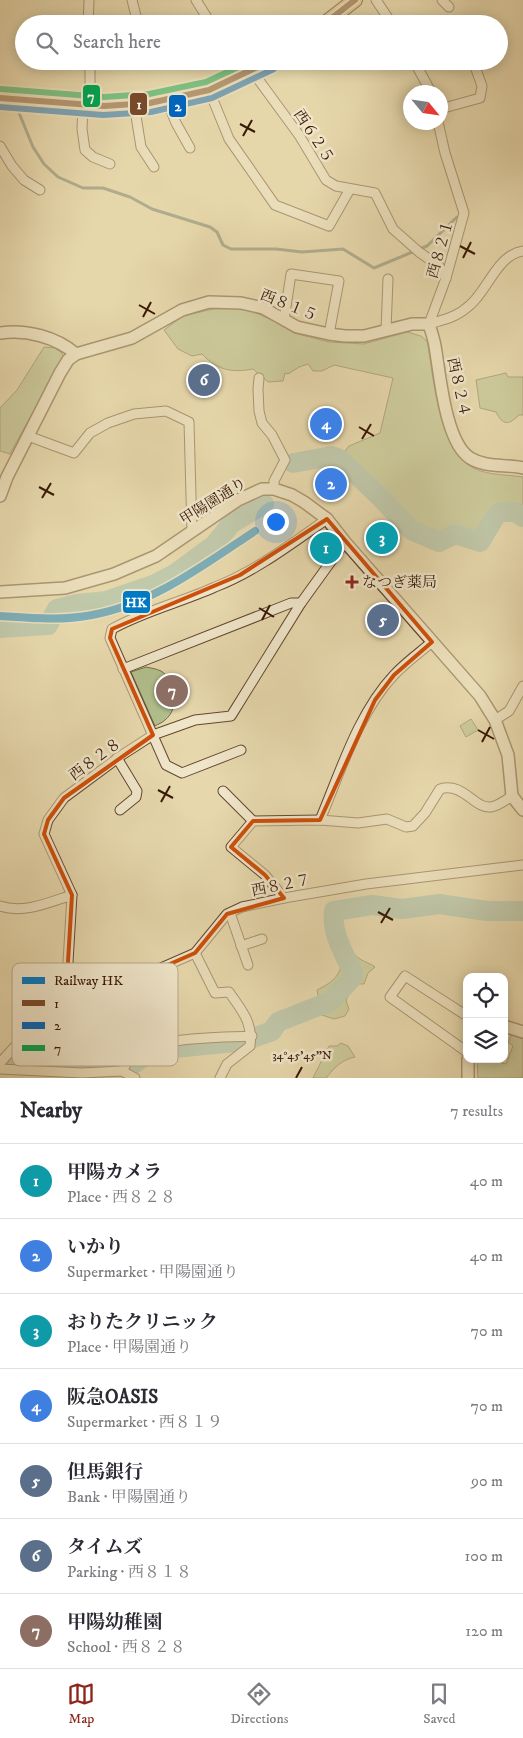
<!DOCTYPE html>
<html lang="en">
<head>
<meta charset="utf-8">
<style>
	:root { --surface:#fff; --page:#f2f2f3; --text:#2b2b33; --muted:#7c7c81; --line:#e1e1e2; --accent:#8f2418 }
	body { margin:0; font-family:"IM FELL DW Pica","Noto Serif JP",serif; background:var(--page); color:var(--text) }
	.controls { position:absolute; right:15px; bottom:15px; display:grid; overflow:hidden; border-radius:10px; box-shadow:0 2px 12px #0003 }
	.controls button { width:45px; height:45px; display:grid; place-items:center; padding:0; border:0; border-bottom:1px solid var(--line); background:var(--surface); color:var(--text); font:25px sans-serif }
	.compass { position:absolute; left:403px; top:85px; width:45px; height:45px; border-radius:50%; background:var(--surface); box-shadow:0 2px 12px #0003; rotate:119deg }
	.you { position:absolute; left:275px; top:521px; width:18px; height:18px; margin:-12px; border:4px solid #fff; border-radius:50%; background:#1a73e8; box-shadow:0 0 0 8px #1a73e833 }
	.badge { display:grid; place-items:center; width:32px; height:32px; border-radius:50%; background:var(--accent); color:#fff; font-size:16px; font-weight:700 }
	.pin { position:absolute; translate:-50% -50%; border:2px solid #fff; box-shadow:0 1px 5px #0006 }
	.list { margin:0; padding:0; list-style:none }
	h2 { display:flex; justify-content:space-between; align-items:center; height:65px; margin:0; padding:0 20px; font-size:21px }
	h2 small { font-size:16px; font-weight:400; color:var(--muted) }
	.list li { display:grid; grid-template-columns:32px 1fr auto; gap:15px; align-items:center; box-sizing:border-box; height:75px; padding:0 20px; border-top:1px solid var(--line) }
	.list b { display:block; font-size:19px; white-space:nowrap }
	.list p { margin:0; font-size:16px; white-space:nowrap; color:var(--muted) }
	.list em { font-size:16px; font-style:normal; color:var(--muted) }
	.icon { flex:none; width:28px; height:28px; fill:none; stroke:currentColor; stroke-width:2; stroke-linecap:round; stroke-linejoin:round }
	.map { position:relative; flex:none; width:523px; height:1078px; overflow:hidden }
	.search { position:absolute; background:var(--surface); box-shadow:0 2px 12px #0003; left:15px; right:15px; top:15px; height:55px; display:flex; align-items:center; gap:12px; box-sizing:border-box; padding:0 18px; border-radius:28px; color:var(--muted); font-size:19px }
	.sheet { height:590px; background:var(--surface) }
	nav { display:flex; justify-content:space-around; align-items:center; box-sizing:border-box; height:70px; border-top:1px solid var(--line); background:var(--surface); font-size:14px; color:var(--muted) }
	nav a { display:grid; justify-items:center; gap:2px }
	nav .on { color:var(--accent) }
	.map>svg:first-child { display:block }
	.green { fill:#b1bf8c; stroke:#746b48 }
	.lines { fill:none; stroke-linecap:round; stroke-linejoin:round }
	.stream { stroke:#707869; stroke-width:3 }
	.river { stroke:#96b9ac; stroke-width:20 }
	.minor-casing { stroke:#64472f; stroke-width:11 }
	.tertiary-casing { stroke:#64472f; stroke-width:14 }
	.primary-casing { stroke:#381705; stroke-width:16 }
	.minor { stroke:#efe5c9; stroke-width:9 }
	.tertiary { stroke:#efe5c9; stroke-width:11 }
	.primary { stroke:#e3bc76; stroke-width:14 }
	.bus-1-casing { stroke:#efe5c9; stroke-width:10 }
	.bus-2-casing { stroke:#efe5c9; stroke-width:10 }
	.bus-3-casing { stroke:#efe5c9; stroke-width:10 }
	.bus-1 { stroke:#7a4b2a; stroke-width:6 }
	.bus-2 { stroke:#0065bd; stroke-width:6 }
	.bus-3 { stroke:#00a651; stroke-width:6 }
	.rail-1-casing { stroke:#efe5c9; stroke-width:11 }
	.rail-1 { stroke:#007ac4; stroke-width:8 }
	.marked { fill:none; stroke:#ce4f0b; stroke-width:4; stroke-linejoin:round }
	.ticks { fill:none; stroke:#381705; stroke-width:2 }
	.poi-dot { fill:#8f2418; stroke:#efe5c9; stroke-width:2 }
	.labels { text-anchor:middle; stroke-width:5; stroke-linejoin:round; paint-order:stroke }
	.street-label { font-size:15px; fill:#381705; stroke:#efe5c9 }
	.poi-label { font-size:15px; fill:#381705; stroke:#efe5c9; text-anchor:start }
	.key { fill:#efe5c9; stroke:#b8a78e; stroke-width:1 }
	.key-label { font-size:14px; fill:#381705 }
	.ticks-label { font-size:12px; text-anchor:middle; fill:#381705; stroke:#efe5c9; stroke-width:5; stroke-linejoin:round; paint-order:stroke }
	.line-badge { stroke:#efe5c9; stroke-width:2 }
	.badge-label { font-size:14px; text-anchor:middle; font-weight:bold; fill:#fff }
</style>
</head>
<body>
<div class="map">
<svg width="523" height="1078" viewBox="0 0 523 1078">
	<rect width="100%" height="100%" fill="#e6d7ac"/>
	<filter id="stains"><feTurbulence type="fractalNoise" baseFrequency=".004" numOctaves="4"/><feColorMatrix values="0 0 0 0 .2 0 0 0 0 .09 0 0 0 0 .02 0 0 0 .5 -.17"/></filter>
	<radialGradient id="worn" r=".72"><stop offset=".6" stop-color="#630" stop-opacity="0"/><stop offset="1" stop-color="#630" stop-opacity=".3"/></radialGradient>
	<g class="green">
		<path d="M232,308L250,310L276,322L294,333L329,342L364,344L407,332L421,336L427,341C434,377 437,440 467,464C482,476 505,474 523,477V523L508,518L496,527L485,545L458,539L445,544H431L413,536L355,476L337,461L349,446L380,433L393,378L334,365L322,371H313L308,364L299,367L288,374L285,373L283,381L268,382L253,369C231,373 217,370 202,354L192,356L178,349L164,330L183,316L213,309Z"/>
		<polygon points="44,347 55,348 62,353 63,357 10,454 0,451 0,408 17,390"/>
		<path d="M506,373L508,377H523V415H519C509,425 503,426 496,412L480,408L476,380Z"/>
		<path d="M146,667C151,668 157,669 161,671C177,681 180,708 165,720C162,723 158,724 155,726L131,672Z"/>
		<polygon points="471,719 478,730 466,737 460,726"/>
		<path d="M350,952C355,953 356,957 360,959C366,963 370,963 375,967L368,973L364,984C349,983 351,989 346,1001L349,1009L345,1016L334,1019L322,1015L317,990C335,981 341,975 343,955Z"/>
		<polygon points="511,1035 523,1038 523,1078 478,1078 477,1059 486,1059 506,1064 513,1046 508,1042"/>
		<path d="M341,1043L348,1046L355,1057C341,1060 334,1068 326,1078H313L329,1046H337Z"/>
	</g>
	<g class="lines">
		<polyline class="stream" points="17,108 33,147 44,164 58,177 83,188 103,188 130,197 152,209 210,227 217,232 223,245 231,249 276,249 302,252 343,249 374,268 427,246 457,217"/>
		<g class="river">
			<polyline points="293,463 332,456 340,459 381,498 411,530 439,542 455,534 480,542 495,517 500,512 516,512 523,517"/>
			<polyline points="0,628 48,625 57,609 77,604 106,601 153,585 176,573 214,545 231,524 264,504"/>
			<path d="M0,1064L84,1068L131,1066L149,1053L165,1049L245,1041L272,1031L278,1022L331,1001L352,978L353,973C344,953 331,933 334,911L372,905L402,909L439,904L487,911H523"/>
		</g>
		<g class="minor-casing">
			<g id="minor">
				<polyline points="132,0 138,24"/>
				<polyline points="196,0 211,24"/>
				<polyline points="376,0 392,24"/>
				<polyline points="442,0 449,7"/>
				<polyline points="88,24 89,1"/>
				<polyline points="234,61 243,75"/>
				<polyline points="414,61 431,92"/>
				<polyline points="252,71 299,135 326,180 336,186 375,193 393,229 419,252 439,266 446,278"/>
				<polyline points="209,90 229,139 275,205 329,226 350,189"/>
				<polyline points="166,99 176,123 190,148"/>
				<polyline points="134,104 141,147 154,167"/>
				<polyline points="83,105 82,129 85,150 93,157 110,164"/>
				<polyline points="90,105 90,64"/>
				<polyline points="440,109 480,98 482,86 473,61"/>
				<polyline points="0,146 12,166 24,180 40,190"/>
				<polyline points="284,320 291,274 339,281 329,334"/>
				<polyline points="429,324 446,278 464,213 445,153 438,122"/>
				<path d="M429,324C446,319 457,317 470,305C488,290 497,255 523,251"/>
				<polyline points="386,330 388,279"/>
				<polyline points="259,378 258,389 259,411 262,423 272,435 285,460 274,481 274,489"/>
				<polyline points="28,436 74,453 90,433 108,423 134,414 166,411 189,422 192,532"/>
				<polyline points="123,669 291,603 301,603"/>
				<polyline points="495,720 509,711 523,686"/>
				<path d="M241,750L182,773L166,765L110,638L112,629C144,611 182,602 215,587C256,571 291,544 327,519"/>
				<polyline points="117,758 137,791 136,797 120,810"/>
				<polyline points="223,791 253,821"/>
				<path d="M320,820C340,773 358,713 394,675C405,663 419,653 432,642"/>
				<path d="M284,898L265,875L231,847L253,821L320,820L358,823L387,819L406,827L413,826L425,813L440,789C464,782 474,809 491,807C498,806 506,800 512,796"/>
				<path d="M0,906C24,914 50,902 72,895"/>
				<polyline points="230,913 248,965"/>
				<polyline points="241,946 262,939"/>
				<path d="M195,953L215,993L229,992C242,1011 253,1022 250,1046L227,1064L220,1078"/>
				<polyline points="67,979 114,981 138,978 195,953 227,914 242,907 284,898 366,884 523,865"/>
				<polyline points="467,1016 405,976 390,997 467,1052"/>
				<polyline points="0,1063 58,999 67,979 72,895 44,834 48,820 64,798 122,755 153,735 195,720 231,716 301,603 345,542"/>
				<polyline points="0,1069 82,1073 122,1071 135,1078"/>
				<path d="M122,1071C125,1067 127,1061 130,1058C151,1036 222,1038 252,1036"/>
			</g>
		</g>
		<g class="tertiary-casing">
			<g id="tertiary">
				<path d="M0,333C26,329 56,337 76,354L132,338L182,310L209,302L241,303L263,308L297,327L329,334L345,336H364L412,324H429C431,331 434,339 435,346C440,374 445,442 470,458C486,468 506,464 523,468"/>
				<polyline points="0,496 7,477 60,373 68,360 76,354"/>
				<polyline points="0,592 65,588 114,574 156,556 238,500 262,489 274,489 292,495 304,502 327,519 345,542 480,696 495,720 508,755 512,796 523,810"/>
				<polyline points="504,1026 523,1032"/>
				<polyline points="468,1078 468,1059"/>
			</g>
		</g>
		<g class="primary-casing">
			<g id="primary">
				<polyline points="324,24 355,0"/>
				<polyline points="0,98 104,106 150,103 209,90 243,75 270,61"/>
			</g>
		</g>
		<use href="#minor" class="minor"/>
		<use href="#tertiary" class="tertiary"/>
		<use href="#primary" class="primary"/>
		<g class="bus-1-casing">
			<g id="bus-1">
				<polyline points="324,24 355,0"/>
				<polyline points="0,98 104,106 150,103 209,90 270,61"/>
			</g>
		</g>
		<g class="bus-2-casing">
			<polyline id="bus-2" points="0,107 103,115 151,112 212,98 274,69"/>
		</g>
		<g class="bus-3-casing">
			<polyline id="bus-3" points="1,89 104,97 149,94 206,82 251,61"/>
		</g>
		<use href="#bus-1" class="bus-1"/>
		<use href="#bus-2" class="bus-2"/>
		<use href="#bus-3" class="bus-3"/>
		<g class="rail-1-casing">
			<path id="rail-1" d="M0,616C30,618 62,621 92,615C153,604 205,564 255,531"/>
		</g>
		<use href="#rail-1" class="rail-1"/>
	</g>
	<path d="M0 0H523V1078H0ZM327,519L432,642L394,675L375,700L320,820L253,821L231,847L265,875L284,898L227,914L195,953L138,978L67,979L72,895L44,834L48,820L64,798L153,735L110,638L112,629L240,575Z" fill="#e6d7ac" fill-opacity=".55" fill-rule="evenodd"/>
	<path class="marked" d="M327,519L432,642L394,675L375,700L320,820L253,821L231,847L265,875L284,898L227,914L195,953L138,978L67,979L72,895L44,834L48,820L64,798L153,735L110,638L112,629L240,575Z"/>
	<path class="ticks" d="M240,124L255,132M243,136L252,120M460,246L475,254M463,258L471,242M139,305L155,314M143,317L151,302M359,427L374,436M362,439L371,424M39,487L54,495M42,498L51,483M259,608L274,617M262,620L270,605M478,730L494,739M482,742L490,727M158,790L173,798M161,802L170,786M378,912L393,920M381,923L390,908M296,1078L302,1067"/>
	<path class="poi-dot" d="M349.5 574.5h5v5h5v5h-5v5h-5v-5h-5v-5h5z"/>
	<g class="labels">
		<g class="street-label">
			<text transform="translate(314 136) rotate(57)" y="5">西６２５</text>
			<text transform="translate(440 249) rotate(-74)" y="5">西８２１</text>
			<text transform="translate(289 305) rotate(22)" y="5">西８１５</text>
			<text transform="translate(459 387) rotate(78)" y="5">西８２４</text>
			<text transform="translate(213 501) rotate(-32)" y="5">甲陽園通り</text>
			<text transform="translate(95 759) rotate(-36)" y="5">西８２８</text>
			<text transform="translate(281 885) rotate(-11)" y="5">西８２７</text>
		</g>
		<g class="poi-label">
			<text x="362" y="587">なつぎ薬局</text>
		</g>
	</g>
	<rect x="12" y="963" width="166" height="103" rx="8" class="key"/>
	<rect x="22" y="977" width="23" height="7" fill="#007ac4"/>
	<rect x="22" y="1000" width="23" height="6" fill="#7a4b2a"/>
	<rect x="22" y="1022" width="23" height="7" fill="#0065bd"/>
	<rect x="22" y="1045" width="23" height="6" fill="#00a651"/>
	<g class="key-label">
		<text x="54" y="985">Railway HK</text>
		<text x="54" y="1008">1</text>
		<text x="54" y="1030">2</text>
		<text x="54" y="1053">7</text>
	</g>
	<g class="ticks-label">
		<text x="302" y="1059">34°45'45"N</text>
	</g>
	<g class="line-badge">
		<rect x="82" y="84" width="19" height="24" rx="5" fill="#00a651"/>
		<rect x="129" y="92" width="19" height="24" rx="5" fill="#7a4b2a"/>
		<rect x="168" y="94" width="19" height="24" rx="5" fill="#0065bd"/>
		<rect x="122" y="590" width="29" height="24" rx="5" fill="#007ac4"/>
	</g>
	<g class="badge-label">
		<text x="91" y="101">7</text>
		<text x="139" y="109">1</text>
		<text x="178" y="111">2</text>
		<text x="136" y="607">HK</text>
	</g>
	<rect width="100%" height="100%" filter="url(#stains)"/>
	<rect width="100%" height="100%" fill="url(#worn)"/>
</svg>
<div class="controls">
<button><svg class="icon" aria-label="locate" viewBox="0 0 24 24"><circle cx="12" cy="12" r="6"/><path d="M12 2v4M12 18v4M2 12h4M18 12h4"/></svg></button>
<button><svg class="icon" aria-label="layers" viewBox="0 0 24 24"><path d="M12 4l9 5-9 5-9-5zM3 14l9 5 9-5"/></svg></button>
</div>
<svg class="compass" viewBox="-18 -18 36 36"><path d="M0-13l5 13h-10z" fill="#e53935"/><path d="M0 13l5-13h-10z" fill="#7c7c81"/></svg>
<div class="you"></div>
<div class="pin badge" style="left:326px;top:548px;background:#0f9aa8">1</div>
<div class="pin badge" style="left:331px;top:484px;background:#3f7fe0">2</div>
<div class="pin badge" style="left:382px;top:538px;background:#0f9aa8">3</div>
<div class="pin badge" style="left:326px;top:424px;background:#3f7fe0">4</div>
<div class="pin badge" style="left:383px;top:620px;background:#5c6f8a">5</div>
<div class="pin badge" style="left:204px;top:380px;background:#5c6f8a">6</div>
<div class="pin badge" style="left:172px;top:691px;background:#8d6e63">7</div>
<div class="search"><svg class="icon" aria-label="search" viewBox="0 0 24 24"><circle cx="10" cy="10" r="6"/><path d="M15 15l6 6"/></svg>Search here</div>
</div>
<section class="sheet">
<h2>Nearby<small>7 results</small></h2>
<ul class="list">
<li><span class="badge" style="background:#0f9aa8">1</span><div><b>甲陽カメラ</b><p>Place · 西８２８</p></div><em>40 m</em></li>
<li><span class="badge" style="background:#3f7fe0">2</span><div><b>いかり</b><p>Supermarket · 甲陽園通り</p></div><em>40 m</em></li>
<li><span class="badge" style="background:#0f9aa8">3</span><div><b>おりたクリニック</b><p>Place · 甲陽園通り</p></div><em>70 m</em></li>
<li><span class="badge" style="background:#3f7fe0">4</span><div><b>阪急OASIS</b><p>Supermarket · 西８１９</p></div><em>70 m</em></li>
<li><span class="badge" style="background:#5c6f8a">5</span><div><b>但馬銀行</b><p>Bank · 甲陽園通り</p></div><em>90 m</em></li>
<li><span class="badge" style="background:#5c6f8a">6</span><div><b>タイムズ</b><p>Parking · 西８１８</p></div><em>100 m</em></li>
<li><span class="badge" style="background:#8d6e63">7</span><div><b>甲陽幼稚園</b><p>School · 西８２８</p></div><em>120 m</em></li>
</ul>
</section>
<nav>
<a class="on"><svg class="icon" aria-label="map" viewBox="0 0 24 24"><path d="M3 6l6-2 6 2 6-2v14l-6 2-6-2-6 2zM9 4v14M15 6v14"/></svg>Map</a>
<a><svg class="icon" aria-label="directions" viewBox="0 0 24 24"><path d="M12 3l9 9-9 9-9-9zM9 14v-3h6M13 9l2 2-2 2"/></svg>Directions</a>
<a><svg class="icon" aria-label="saved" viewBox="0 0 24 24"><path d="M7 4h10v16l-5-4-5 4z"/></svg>Saved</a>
</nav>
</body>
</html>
